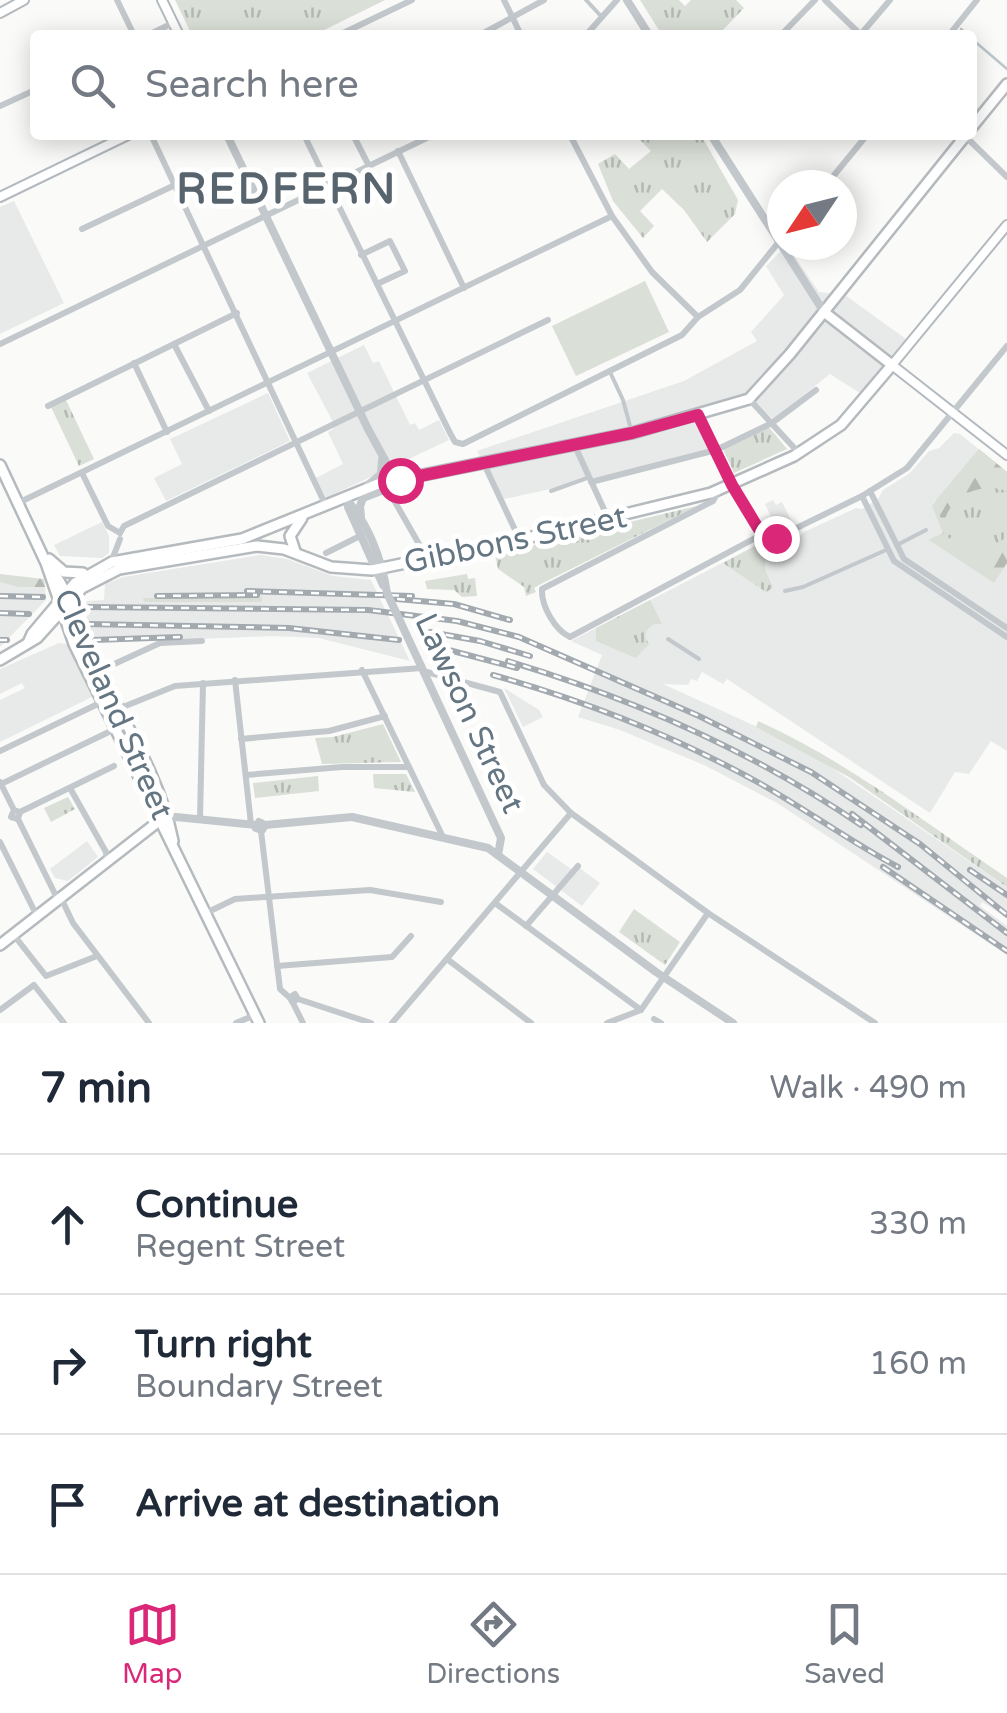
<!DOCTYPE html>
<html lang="en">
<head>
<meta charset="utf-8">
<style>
	:root { --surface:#fff; --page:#f6f6f7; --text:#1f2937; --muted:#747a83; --line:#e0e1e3; --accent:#db2777 }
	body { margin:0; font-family:"Varela Round",sans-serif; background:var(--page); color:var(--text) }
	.compass { position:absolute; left:767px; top:170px; width:90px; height:90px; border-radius:50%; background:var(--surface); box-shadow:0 5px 25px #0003; rotate:235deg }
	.stop { position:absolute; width:30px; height:30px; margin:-22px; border:8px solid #db2777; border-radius:50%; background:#fff }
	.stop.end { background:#db2777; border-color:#fff; box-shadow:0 2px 10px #0008 }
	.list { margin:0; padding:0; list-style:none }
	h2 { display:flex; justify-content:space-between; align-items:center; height:130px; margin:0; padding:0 40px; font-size:42px }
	h2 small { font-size:32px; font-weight:400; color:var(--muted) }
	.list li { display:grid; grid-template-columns:65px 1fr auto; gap:30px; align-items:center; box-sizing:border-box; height:140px; padding:0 40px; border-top:2px solid var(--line) }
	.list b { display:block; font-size:38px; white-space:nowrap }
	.list p { margin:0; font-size:32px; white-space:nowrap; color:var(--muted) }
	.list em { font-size:32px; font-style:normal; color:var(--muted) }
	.icon { flex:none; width:55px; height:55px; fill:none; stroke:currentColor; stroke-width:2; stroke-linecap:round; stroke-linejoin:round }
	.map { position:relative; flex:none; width:1007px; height:1023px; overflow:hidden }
	.search { position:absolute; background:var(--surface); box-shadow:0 5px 25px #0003; left:30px; right:30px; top:30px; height:110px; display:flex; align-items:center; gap:25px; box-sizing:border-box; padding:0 35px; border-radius:10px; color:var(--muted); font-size:38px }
	.sheet { height:550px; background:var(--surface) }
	nav { display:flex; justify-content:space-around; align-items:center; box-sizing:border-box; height:140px; border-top:2px solid var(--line); background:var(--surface); font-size:28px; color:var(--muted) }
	nav a { display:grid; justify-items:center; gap:5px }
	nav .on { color:var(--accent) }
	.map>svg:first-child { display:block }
	.built { fill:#e8e9e9 }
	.grass { fill:url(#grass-tufts) }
	.forest { fill:url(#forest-firs) }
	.pitch { fill:#dadfd7 }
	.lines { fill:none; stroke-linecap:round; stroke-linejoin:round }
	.stream { stroke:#bbc7cb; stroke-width:2.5 }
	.secondary-casing { stroke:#b3babf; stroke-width:12 }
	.primary-casing { stroke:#b5babe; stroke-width:14 }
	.pedestrian { stroke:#c3c8cc; stroke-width:4 }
	.minor { stroke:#c3c8cc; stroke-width:6 }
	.tertiary { stroke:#c3c8cc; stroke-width:8 }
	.secondary { stroke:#fff; stroke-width:8 }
	.primary { stroke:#fff; stroke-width:9 }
	.rail-casing { stroke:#a2aab0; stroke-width:6 }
	.rail { stroke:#fff; stroke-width:2.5; stroke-dasharray:8; stroke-linecap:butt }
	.tertiary-bridge { stroke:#c3c8cc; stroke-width:8 }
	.route { stroke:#db2777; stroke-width:12 }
	.labels { text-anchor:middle; stroke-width:10; stroke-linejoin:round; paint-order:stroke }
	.street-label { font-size:32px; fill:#657683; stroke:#fff }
	.district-label { font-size:42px; font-weight:bold; letter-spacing:2.5px; fill:#57646e; stroke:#fff }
</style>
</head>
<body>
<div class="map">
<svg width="1007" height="1023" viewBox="0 0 1007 1023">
	<defs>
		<pattern id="grass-tufts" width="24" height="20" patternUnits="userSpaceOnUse" patternTransform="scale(2.5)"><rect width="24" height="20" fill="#dadfd7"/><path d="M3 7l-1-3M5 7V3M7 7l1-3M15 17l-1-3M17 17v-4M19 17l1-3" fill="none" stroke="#b4b9b4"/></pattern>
		<pattern id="forest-firs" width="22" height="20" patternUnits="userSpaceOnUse" patternTransform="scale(2.5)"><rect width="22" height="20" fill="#dadfd7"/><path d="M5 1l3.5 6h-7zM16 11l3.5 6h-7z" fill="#b4b9b4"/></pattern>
	</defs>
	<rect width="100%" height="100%" fill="#fafaf8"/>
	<g class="built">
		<polygon points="14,201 64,303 0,334 0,207"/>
		<polygon points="787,245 819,292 845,295 906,339 863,395 830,374 773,419 753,400 698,418 715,452 593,478 582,477 555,488 504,499 477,451 684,381 757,341 751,332 784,295 766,266"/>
		<polygon points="364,345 373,363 379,361 410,425 415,423 419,430 439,420 449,440 326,498 316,478 343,464 328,432 333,429 332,420 307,373"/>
		<polygon points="268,393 290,441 166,501 154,478 182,464 170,439"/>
		<polygon points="954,433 960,434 1007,472 1007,751 991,741 969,774 955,772 930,813 727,679 723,684 702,672 697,681 691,679 688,685 663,684 766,731 822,761 1007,887 1007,918 987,905 982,902 980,906 1007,926 1007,955 777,803 704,765 620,730 578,717 602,655 571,641 759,544 788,546 804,532 856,508 862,509 878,499 883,490 910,473 929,451 939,448"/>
		<polygon points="773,500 776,505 782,502 792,522 777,529 765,504"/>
		<polygon points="102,522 109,536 109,553 102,558 60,556 54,545"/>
		<polygon points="261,555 287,559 333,576 371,580 410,661 319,638 272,636 93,643 87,625 86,604 87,601 104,600 105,584 123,577"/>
		<polygon points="0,582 17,587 45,587 46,600 0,647"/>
		<polygon points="59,643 67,644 92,697 0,742 0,700 25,688 22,683 0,694 0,669"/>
		<polygon points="504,688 539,710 543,717 523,727"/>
		<polygon points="87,841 98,857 68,881 55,878 50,869"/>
		<polygon points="547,852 574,871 578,867 600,883 582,906 533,869"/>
	</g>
	<g class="grass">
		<polygon points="175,0 385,0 314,35 192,35"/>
		<polygon points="640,0 679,0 685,6 691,0 736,0 744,8 718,35 662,35"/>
		<polygon points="635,135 701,135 738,200 735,214 707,242 684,210 662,189 640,211 654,226 643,238 613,201 598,164 615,154 629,169 651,151"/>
		<polygon points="66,400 94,459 79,466 51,407"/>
		<polygon points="768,426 787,449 734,473 723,449"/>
		<polygon points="979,449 1007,472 1007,563 929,540 943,533 932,506"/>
		<polygon points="697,506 539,585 534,588 536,592 526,596 524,587 498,569 495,554"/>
		<polygon points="759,544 766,548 765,569 773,588 766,592 723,563"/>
		<polygon points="467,574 468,579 475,578 477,596 462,597 454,590 427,589 425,581"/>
		<polygon points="262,597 262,602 144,602 143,598"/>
		<polygon points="650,600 662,624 654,624 646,631 645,637 649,644 636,658 596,641 596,628"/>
		<path d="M758,721C847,761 927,824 1007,878V887L849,777L756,727Z"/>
		<polygon points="383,724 401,762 322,764 315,738 333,737"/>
		<polygon points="373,774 406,774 415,792 374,788"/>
		<polygon points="318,776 319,791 255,798 253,783"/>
		<polygon points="68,797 75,809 51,822 44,808"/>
		<polygon points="634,909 680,942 665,965 619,932"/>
	</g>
	<g class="forest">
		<path d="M979,449L1007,472V491C982,482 953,494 945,519L941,520L936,500Z"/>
		<path d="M943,533C963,552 984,552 1007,537V563L994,583L929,540Z"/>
		<polygon points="0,574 44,579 45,587 17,587 0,582"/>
	</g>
	<polygon class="pitch" points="645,281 669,332 576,376 552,326"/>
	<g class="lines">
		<g class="stream">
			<polyline points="961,29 967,35"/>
			<polyline points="972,39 1007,69"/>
		</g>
		<g class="secondary-casing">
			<g id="secondary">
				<polyline points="162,0 179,35"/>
				<polyline points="0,13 24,0"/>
				<polyline points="0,197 128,135"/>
				<polyline points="1007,225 892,365 1007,455"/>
			</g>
		</g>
		<g class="primary-casing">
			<g id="primary">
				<polyline points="972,127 1007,84"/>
				<polyline points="0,465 46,563 74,644 259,1023"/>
				<polyline points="295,551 290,536 302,518"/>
				<polyline points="49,559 64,572 83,573"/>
				<path d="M51,569C71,595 77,624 91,654C119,714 160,776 173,841"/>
				<polyline points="28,643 32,634 75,583 112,562 242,539 378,484 632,433 749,399 790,354 966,135"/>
				<polyline points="0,660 37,638 82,588 119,569 257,546 284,549 331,567 372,570 527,538 711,493 794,456 841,425 892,365 824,312"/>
				<polyline points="0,945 159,821"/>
			</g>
		</g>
		<g class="pedestrian">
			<polyline points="586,0 600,15"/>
			<polyline points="610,372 623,400 632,433"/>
			<polyline points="551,491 587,478"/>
			<polyline points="897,545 926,530"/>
			<polyline points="785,591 803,587 886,550"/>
			<polyline points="668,639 699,659"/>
		</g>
		<g class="minor">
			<polyline points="117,0 134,35"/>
			<polyline points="504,0 521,35"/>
			<polyline points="825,0 861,35"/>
			<polyline points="861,34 890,0"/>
			<polyline points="148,35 173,23"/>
			<polyline points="339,35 412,0"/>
			<polyline points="480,35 544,0"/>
			<polyline points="586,35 617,0"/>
			<polyline points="781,35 815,0"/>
			<polyline points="949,35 977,0"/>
			<polyline points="0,106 35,90"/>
			<polyline points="151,135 326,506"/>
			<polyline points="304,135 450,433 455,442 463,444 682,335 698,317 740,290 782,238"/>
			<polyline points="353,135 368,164"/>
			<polyline points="570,135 612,216 652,272 698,317"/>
			<polyline points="965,136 1007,177"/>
			<polyline points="398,151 464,288"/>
			<polyline points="826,185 867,135"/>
			<polyline points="82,229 175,185"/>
			<polyline points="361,255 390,241 405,271 377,284"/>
			<polyline points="0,344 433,135"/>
			<polyline points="174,344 209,411"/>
			<polyline points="134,363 167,432"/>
			<polyline points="749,399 799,453"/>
			<polyline points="48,406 237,313"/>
			<path d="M699,415C713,443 746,533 776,538L862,496L907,468L1007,346"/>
			<polyline points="574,444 608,518"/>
			<polyline points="484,464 517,534 515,540"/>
			<polyline points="82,473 108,526 120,533"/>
			<polyline points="591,482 716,450 772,423 816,390"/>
			<polyline points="387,488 427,558"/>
			<polyline points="870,491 904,559 1007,628"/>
			<path d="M718,492L713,501L542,589C541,606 555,630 570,637L763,534"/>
			<polyline points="862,496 894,561 1007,637"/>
			<polyline points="18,503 612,216"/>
			<polyline points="120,533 124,526 548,320"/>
			<polyline points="326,553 362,535"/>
			<polyline points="112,560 120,539"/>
			<polyline points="362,670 443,837"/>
			<polyline points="99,671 160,643 202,641"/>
			<polyline points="423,671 500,692 544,785 571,813 708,913 875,1023"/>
			<polyline points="235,680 251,824"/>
			<polyline points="118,709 175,686 422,668"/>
			<polyline points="241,739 329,731 385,716"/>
			<polyline points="0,751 102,702"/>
			<polyline points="246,775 342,767 409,767"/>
			<polyline points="0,782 14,810 20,812 18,819 11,817 14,810"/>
			<polyline points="1,784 115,729"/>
			<polyline points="70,788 106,852 107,861"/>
			<polyline points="20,812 114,766"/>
			<polyline points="18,819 58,900"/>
			<polyline points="200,819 203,683"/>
			<polyline points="261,831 280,989 290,998"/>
			<polyline points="0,842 37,916"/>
			<polyline points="61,898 73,923 149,1023"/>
			<polyline points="495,903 641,1010"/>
			<polyline points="206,913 235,899 370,890 441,902"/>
			<polyline points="526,926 578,866"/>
			<polyline points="13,934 46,976 97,956"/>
			<polyline points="447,959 531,1023"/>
			<polyline points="277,966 392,957 411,936"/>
			<polygon points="295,994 298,999 292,1002 290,997"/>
			<polyline points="298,999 371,1023"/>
			<polyline points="293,1003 303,1023"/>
			<polyline points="0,1010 34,985 64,1023"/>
			<polyline points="654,1019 661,1023"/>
			<polyline points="236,1023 255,1015"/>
			<polyline points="392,1023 571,813"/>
			<polyline points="607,1023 641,1010 708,913"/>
		</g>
		<g class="tertiary">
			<polyline points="627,0 649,35"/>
			<polyline points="227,135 368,429 392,473 400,480"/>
			<polyline points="711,135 824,312"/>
			<polyline points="368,485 381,474 382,460"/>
			<path d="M345,498C368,522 382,560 387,593"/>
			<polyline points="348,507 383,585"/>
			<polyline points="361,517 360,506 363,498 386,489 392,481"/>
			<polyline points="421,666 501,838 498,855"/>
			<polyline points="168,819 176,817 256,825"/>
			<polygon points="259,822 265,825 262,830 256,828"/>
			<polyline points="265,825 352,817 488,848 656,972 733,1023"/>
		</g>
		<use href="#secondary" class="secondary"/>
		<use href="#primary" class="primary"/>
		<g class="rail-casing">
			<g id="rail">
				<polyline points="247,591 412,596"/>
				<polyline points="0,596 43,597"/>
				<polyline points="157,596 257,595"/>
				<polyline points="397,599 454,604 510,620"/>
				<polyline points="85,607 368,610 457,621 519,637 699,716 811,772 920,844 1007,915"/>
				<polyline points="0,613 29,614"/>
				<polyline points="86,624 289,628 399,640"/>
				<polyline points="430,632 480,641 530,656"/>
				<polyline points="0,640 7,640"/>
				<polyline points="93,640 180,637"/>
				<polyline points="445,649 517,668"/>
				<path d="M508,661C631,698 754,752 861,825"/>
				<path d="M493,675C586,701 677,737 761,784C807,810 851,842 898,867"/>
				<polyline points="852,814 1007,933"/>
				<polyline points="883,867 1007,951"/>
				<polyline points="970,870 1007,895"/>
			</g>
		</g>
		<use href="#rail" class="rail"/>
		<polyline class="tertiary-bridge" points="387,593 421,666"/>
	</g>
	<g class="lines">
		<polyline class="route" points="400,480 632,433 698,415 732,485 758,528 764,534 776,538"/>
	</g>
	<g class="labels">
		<g class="street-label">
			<text transform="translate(515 539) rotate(-12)" y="11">Gibbons Street</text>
			<text transform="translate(114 704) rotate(66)" y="11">Cleveland Street</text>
			<text transform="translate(470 713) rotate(65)" y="11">Lawson Street</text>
		</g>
		<g class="district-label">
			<text x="287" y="203">REDFERN</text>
		</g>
	</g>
</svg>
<svg class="compass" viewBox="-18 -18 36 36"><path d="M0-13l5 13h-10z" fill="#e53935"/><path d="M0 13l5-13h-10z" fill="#747a83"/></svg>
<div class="stop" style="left:400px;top:480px"></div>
<div class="stop end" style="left:776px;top:538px"></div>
<div class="search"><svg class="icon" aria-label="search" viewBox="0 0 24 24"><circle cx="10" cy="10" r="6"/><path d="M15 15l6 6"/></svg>Search here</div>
</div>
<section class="sheet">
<h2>7 min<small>Walk · 490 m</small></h2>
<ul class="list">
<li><svg class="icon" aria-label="ahead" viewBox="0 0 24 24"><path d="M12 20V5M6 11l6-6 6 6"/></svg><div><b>Continue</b><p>Regent Street</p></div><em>330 m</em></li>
<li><svg class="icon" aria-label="right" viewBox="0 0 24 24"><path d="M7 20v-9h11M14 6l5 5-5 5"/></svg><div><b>Turn right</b><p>Boundary Street</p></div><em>160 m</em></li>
<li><svg class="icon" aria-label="arrive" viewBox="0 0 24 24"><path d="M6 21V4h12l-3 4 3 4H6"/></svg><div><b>Arrive at destination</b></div></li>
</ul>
</section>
<nav>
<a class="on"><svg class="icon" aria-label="map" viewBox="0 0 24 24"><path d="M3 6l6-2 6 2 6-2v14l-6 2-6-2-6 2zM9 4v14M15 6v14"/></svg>Map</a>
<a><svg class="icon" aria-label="directions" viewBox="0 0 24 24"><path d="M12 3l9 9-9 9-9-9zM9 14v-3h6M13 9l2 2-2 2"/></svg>Directions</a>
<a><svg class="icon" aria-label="saved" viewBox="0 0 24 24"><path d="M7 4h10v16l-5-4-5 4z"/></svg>Saved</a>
</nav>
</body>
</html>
